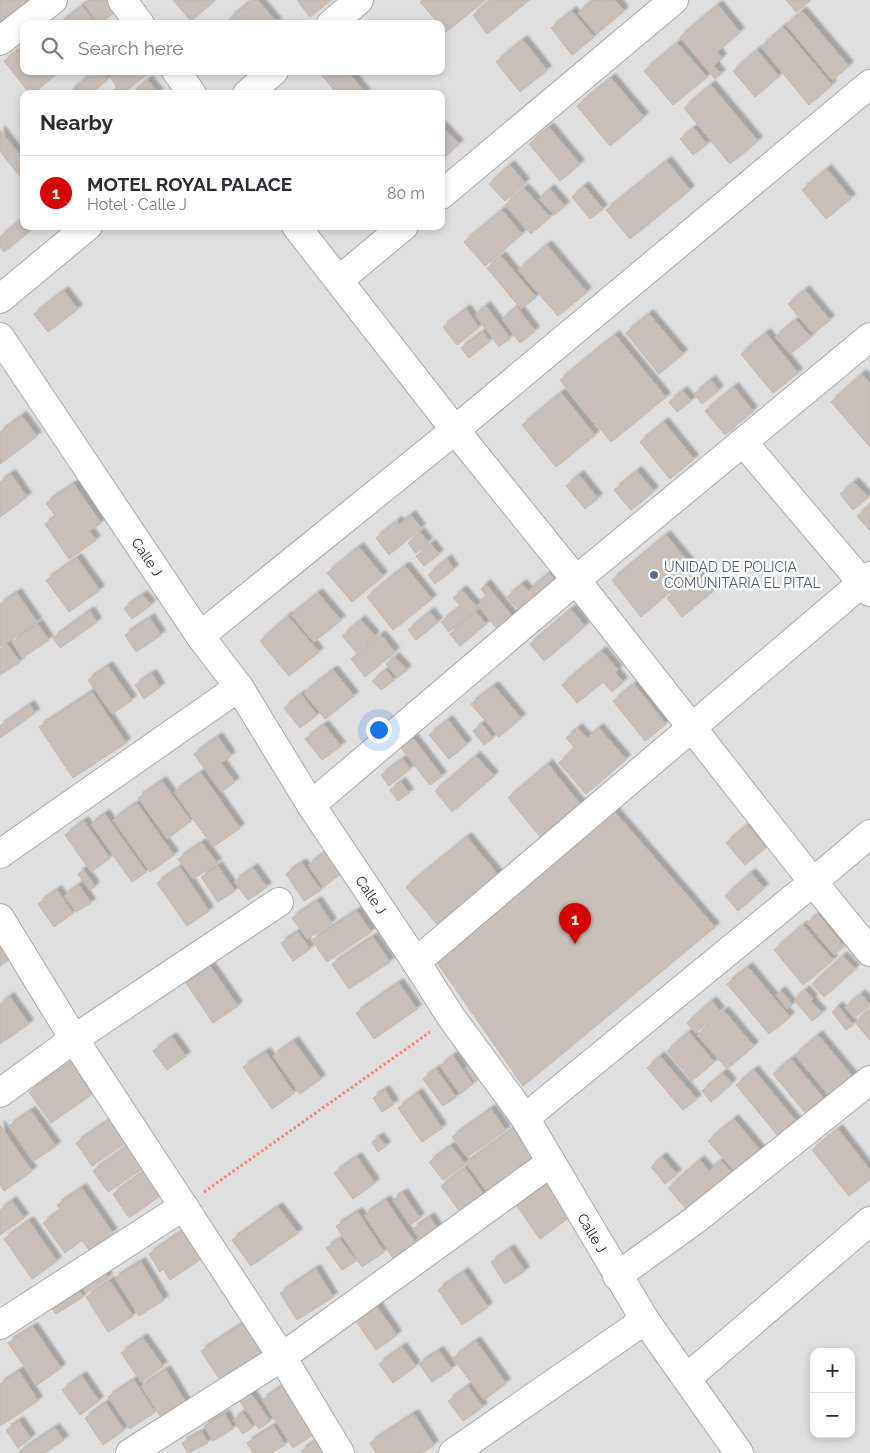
<!DOCTYPE html>
<html lang="en">
<head>
<meta charset="utf-8">
<style>
	:root { --surface:#fff; --page:#f2f2f3; --text:#2b2b33; --muted:#7c7c81; --line:#e1e1e2; --accent:#d40000 }
	body { margin:0; font-family:Raleway,sans-serif; background:var(--page); color:var(--text) }
	.controls { position:absolute; right:15px; bottom:15px; display:grid; overflow:hidden; border-radius:10px; box-shadow:0 2px 8px #0003 }
	.controls button { width:45px; height:45px; display:grid; place-items:center; padding:0; border:0; border-bottom:1px solid var(--line); background:var(--surface); color:var(--text); font:25px sans-serif }
	.you { position:absolute; left:378px; top:729px; width:18px; height:18px; margin:-12px; border:4px solid #fff; border-radius:50%; background:#1a73e8; box-shadow:0 0 0 8px #1a73e833 }
	.badge { display:grid; place-items:center; width:32px; height:32px; border-radius:50%; background:var(--accent); color:#fff; font-size:16px; font-weight:700 }
	.pin { position:absolute; translate:-50% -41px; filter:drop-shadow(0 1px 2px #0008) }
	.pin::after { content:''; position:absolute; top:26px; width:18px; height:15px; background:inherit; clip-path:polygon(0 0,100% 0,50% 100%) }
	.list { margin:0; padding:0; list-style:none }
	h2 { display:flex; justify-content:space-between; align-items:center; height:65px; margin:0; padding:0 20px; font-size:21px }
	h2 small { font-size:16px; font-weight:400; color:var(--muted) }
	.list li { display:grid; grid-template-columns:32px 1fr auto; gap:15px; align-items:center; box-sizing:border-box; height:75px; padding:0 20px; border-top:1px solid var(--line) }
	.list b { display:block; font-size:19px; white-space:nowrap }
	.list p { margin:0; font-size:16px; white-space:nowrap; color:var(--muted) }
	.list em { font-size:16px; font-style:normal; color:var(--muted) }
	.icon { flex:none; width:28px; height:28px; fill:none; stroke:currentColor; stroke-width:2; stroke-linecap:round; stroke-linejoin:round }
	.map { position:relative; flex:none; width:870px; height:1453px; overflow:hidden }
	.search { position:absolute; background:var(--surface); box-shadow:0 2px 8px #0003; left:20px; top:20px; width:425px; height:55px; display:flex; align-items:center; gap:12px; box-sizing:border-box; padding:0 18px; border-radius:10px; color:var(--muted); font-size:19px }
	.panel { position:absolute; background:var(--surface); box-shadow:0 2px 8px #0003; left:20px; top:90px; width:425px; height:140px; border-radius:10px }
	.map>svg:first-child { display:block }
	.residential { fill:#e0dfdf; fill-rule:evenodd }
	.building { fill:#c7bfb8; stroke:#c4b6ab; filter:url(#shadow) }
	.lines { fill:none; stroke-linecap:round; stroke-linejoin:round }
	.street-casing { stroke:#a9a9a9; stroke-width:30 }
	.path { stroke:#fa8072; stroke-width:3; stroke-dasharray:2.5 2.5; stroke-linecap:butt }
	.street { stroke:#fff; stroke-width:28 }
	.service-dot { fill:#5c6f8a; stroke:#fff; stroke-width:2 }
	.labels { text-anchor:middle; stroke-width:5; stroke-linejoin:round; paint-order:stroke }
	.street-label { font-size:14px; fill:#222; stroke:#fff }
	.service-label { font-size:14px; fill:#4e5e75; stroke:#fff; text-anchor:start }
</style>
</head>
<body>
<div class="map">
<svg width="870" height="1453" viewBox="0 0 870 1453">
	<defs>
		<filter id="shadow"><feDropShadow dx="4.5" dy="-4.5" stdDeviation="1" flood-color="#0004"/></filter>
	</defs>
	<rect width="100%" height="100%" fill="#f2efe9"/>
	<path class="residential" d="M0,0H870V1453H0ZM24,24H441V71H24ZM24,94H441V226H24ZM814,1352H851V1434H814Z"/>
	<g class="building">
		<polygon points="0,0 39,0 5,28 0,23"/>
		<polygon points="89,0 114,0 120,8 99,24 84,4"/>
		<polygon points="173,0 215,0 191,21"/>
		<polygon points="252,0 258,0 278,24 233,24 229,19"/>
		<polygon points="297,0 331,0 310,17"/>
		<polygon points="422,0 485,0 446,32 441,27 441,24 439,24 420,2"/>
		<polygon points="491,0 529,0 487,34 473,15"/>
		<polygon points="593,0 615,0 624,11 596,34 578,13"/>
		<polygon points="786,0 810,0 796,12"/>
		<polygon points="718,5 740,32 717,52 722,58 714,66 721,74 715,79 680,37"/>
		<polygon points="82,6 97,24 59,24"/>
		<polygon points="572,11 594,37 572,55 551,28"/>
		<polygon points="802,11 849,66 832,80 786,25"/>
		<polygon points="783,27 832,85 809,105 761,47"/>
		<polygon points="523,40 547,70 520,92 496,62"/>
		<polygon points="677,43 707,77 673,105 644,71"/>
		<polygon points="24,46 24,71 60,71 32,94 30,94 4,61"/>
		<polygon points="757,50 779,76 755,97 733,71"/>
		<polygon points="87,71 102,71 108,79 90,94 72,94 70,92 88,77 85,73"/>
		<polygon points="118,71 143,71 146,75 122,94 114,94 112,91 117,87 110,77"/>
		<polygon points="324,71 353,71 350,74 366,94 337,94 321,74"/>
		<polygon points="611,78 644,117 610,146 577,106"/>
		<polygon points="148,80 159,94 131,94"/>
		<polygon points="711,85 758,141 730,164 684,108"/>
		<polygon points="441,125 459,144 441,160"/>
		<polygon points="549,127 580,164 560,181 529,144"/>
		<polygon points="694,128 707,144 693,155 680,139"/>
		<polygon points="0,130 24,160 24,176 21,178 0,151"/>
		<polygon points="667,161 690,190 630,239 606,210"/>
		<polygon points="510,165 525,183 505,201 489,184"/>
		<polygon points="827,169 851,198 826,219 802,190"/>
		<polygon points="584,186 603,209 590,219 572,197"/>
		<polygon points="524,188 550,217 531,234 505,205"/>
		<polygon points="550,189 565,206 554,215 539,199"/>
		<polygon points="502,210 522,234 485,266 464,242"/>
		<polygon points="21,220 24,226 27,226 30,231 4,252 0,247 0,237"/>
		<polygon points="547,245 587,292 558,316 518,270"/>
		<polygon points="501,256 536,297 521,309 487,268"/>
		<polygon points="805,290 830,320 813,334 788,304"/>
		<polygon points="64,291 78,309 48,332 34,314"/>
		<polygon points="486,306 510,338 499,347 475,315"/>
		<polygon points="517,307 535,331 520,343 502,319"/>
		<polygon points="466,309 479,327 457,345 443,327"/>
		<polygon points="649,314 683,354 659,374 626,333"/>
		<polygon points="796,320 811,337 790,354 775,337"/>
		<polygon points="483,332 490,341 469,358 461,348"/>
		<polygon points="766,333 798,373 773,393 741,354"/>
		<polygon points="615,335 666,397 611,442 560,380"/>
		<polygon points="862,374 870,383 870,447 831,402"/>
		<polygon points="711,380 719,390 702,404 694,394"/>
		<polygon points="734,387 753,411 725,435 705,411"/>
		<polygon points="683,391 691,401 677,412 669,402"/>
		<polygon points="561,393 595,435 556,467 522,425"/>
		<polygon points="22,416 37,436 0,464 0,432"/>
		<polygon points="664,422 694,459 670,479 640,442"/>
		<polygon points="637,471 654,491 631,510 614,490"/>
		<polygon points="11,474 27,497 0,517 0,482"/>
		<polygon points="579,475 598,498 585,509 566,486"/>
		<polygon points="854,482 868,497 853,510 840,494"/>
		<polygon points="74,484 101,523 89,531 96,540 69,559 45,524 56,517 46,503"/>
		<polygon points="870,505 870,531 857,516"/>
		<polygon points="411,515 421,528 389,555 376,538 397,521 400,524"/>
		<polygon points="420,532 428,542 416,553 408,543"/>
		<polygon points="666,535 695,570 641,617 612,580"/>
		<polygon points="431,544 439,554 424,566 416,556"/>
		<polygon points="359,547 383,576 352,602 327,573"/>
		<polygon points="77,558 100,590 69,612 46,580"/>
		<polygon points="447,559 454,569 435,584 428,575"/>
		<polygon points="405,566 432,599 393,630 367,597"/>
		<polygon points="549,573 556,581 520,612 507,597 522,584 528,591"/>
		<polygon points="697,573 712,592 682,617 667,598"/>
		<polygon points="486,584 514,618 499,631 477,605 487,597 481,589"/>
		<polygon points="462,590 478,608 449,632 441,622 461,606 453,598"/>
		<polygon points="17,593 37,622 0,647 0,604"/>
		<polygon points="318,593 341,620 314,642 291,615"/>
		<polygon points="143,595 151,605 132,619 124,608"/>
		<polygon points="571,609 585,626 544,661 530,644"/>
		<polygon points="90,611 97,622 60,648 53,638"/>
		<polygon points="430,612 438,622 416,640 408,630"/>
		<polygon points="476,612 486,624 460,646 450,634"/>
		<polygon points="288,616 319,652 289,676 260,641"/>
		<polygon points="150,618 161,635 136,652 125,635"/>
		<polygon points="361,620 375,636 356,652 342,636"/>
		<polygon points="38,624 49,640 22,658 12,642"/>
		<polygon points="381,635 395,652 365,677 351,659"/>
		<polygon points="7,644 20,662 0,675 0,649"/>
		<polygon points="602,651 618,670 615,672 623,682 612,692 603,682 577,703 562,685"/>
		<polygon points="395,657 407,670 397,678 386,664"/>
		<polygon points="108,666 132,700 112,714 88,680"/>
		<polygon points="333,670 354,696 325,719 304,693"/>
		<polygon points="386,670 394,680 381,690 372,681"/>
		<polygon points="152,674 160,687 144,699 135,685"/>
		<polygon points="634,684 666,724 645,741 613,701"/>
		<polygon points="494,686 521,718 499,737 471,704"/>
		<polygon points="92,692 126,743 73,778 39,727"/>
		<polygon points="301,694 317,715 300,728 284,708"/>
		<polygon points="30,705 35,713 0,738 0,726"/>
		<polygon points="448,720 467,744 449,759 429,735"/>
		<polygon points="482,724 493,738 484,745 473,731"/>
		<polygon points="324,725 341,746 322,760 305,739"/>
		<polygon points="578,728 587,738 599,728 626,759 586,794 559,763 575,748 566,738"/>
		<polygon points="218,737 231,756 221,763 235,782 221,792 194,754"/>
		<polygon points="413,738 442,776 430,785 401,748"/>
		<polygon points="476,756 494,776 452,812 435,791"/>
		<polygon points="403,759 410,769 389,786 381,775"/>
		<polygon points="548,764 582,806 542,839 508,798"/>
		<polygon points="201,773 240,828 213,847 174,792"/>
		<polygon points="162,781 191,821 167,839 138,798"/>
		<polygon points="401,782 409,793 398,801 390,790"/>
		<polygon points="137,803 174,855 150,872 113,820"/>
		<polygon points="613,810 715,927 523,1086 436,961"/>
		<polygon points="105,814 146,872 132,882 91,824"/>
		<polygon points="84,821 110,858 91,872 65,835"/>
		<polygon points="747,825 766,847 745,865 726,843"/>
		<polygon points="467,837 500,877 439,927 406,887"/>
		<polygon points="202,843 217,863 193,879 178,859"/>
		<polygon points="330,849 345,871 323,887 308,865"/>
		<polygon points="302,863 321,890 304,901 286,874"/>
		<polygon points="218,866 235,891 218,902 201,877"/>
		<polygon points="180,867 209,911 187,926 157,883"/>
		<polygon points="253,868 267,887 248,900 234,882"/>
		<polygon points="83,870 95,886 90,891 78,874"/>
		<polygon points="751,873 764,888 738,911 725,896"/>
		<polygon points="79,885 91,903 76,912 64,896"/>
		<polygon points="57,890 73,913 54,927 38,904"/>
		<polygon points="317,901 332,923 307,939 292,918"/>
		<polygon points="357,911 371,932 327,962 312,940"/>
		<polygon points="818,914 844,946 834,955 807,923"/>
		<polygon points="803,925 833,960 803,985 774,950"/>
		<polygon points="0,927 18,953 0,966"/>
		<polygon points="298,932 310,949 293,961 281,943"/>
		<polygon points="373,937 390,962 349,989 332,964"/>
		<polygon points="843,956 855,969 824,997 812,984"/>
		<polygon points="210,966 238,1006 213,1023 186,983"/>
		<polygon points="748,967 790,1017 769,1034 727,984"/>
		<polygon points="399,983 417,1009 374,1039 356,1013"/>
		<polygon points="805,990 813,999 811,1001 822,1013 812,1021 794,1000"/>
		<polygon points="781,991 792,1005 787,1009 776,995"/>
		<polygon points="861,994 870,1005 854,1018 845,1007"/>
		<polygon points="10,997 29,1024 0,1044 0,1004"/>
		<polygon points="712,1001 720,1011 695,1033 687,1023"/>
		<polygon points="838,1006 853,1025 846,1030 832,1012"/>
		<polygon points="870,1010 870,1040 855,1022"/>
		<polygon points="724,1011 754,1046 727,1069 697,1035"/>
		<polygon points="689,1032 714,1062 692,1081 667,1051"/>
		<polygon points="818,1035 854,1078 831,1098 795,1055"/>
		<polygon points="172,1037 186,1056 167,1070 153,1051"/>
		<polygon points="294,1041 321,1079 300,1094 273,1056"/>
		<polygon points="266,1052 294,1093 272,1109 243,1067"/>
		<polygon points="453,1056 473,1084 460,1094 440,1066"/>
		<polygon points="660,1056 697,1099 683,1110 647,1068"/>
		<polygon points="76,1059 98,1090 51,1123 29,1092"/>
		<polygon points="791,1059 830,1106 812,1121 773,1074"/>
		<polygon points="472,1062 482,1076 475,1082 465,1068"/>
		<polygon points="436,1069 456,1097 443,1106 423,1079"/>
		<polygon points="754,1070 801,1127 783,1142 736,1085"/>
		<polygon points="723,1073 732,1083 711,1102 702,1091"/>
		<polygon points="385,1090 394,1104 382,1112 373,1098"/>
		<polygon points="418,1093 442,1128 422,1142 398,1108"/>
		<polygon points="491,1109 506,1130 467,1157 452,1137"/>
		<polygon points="31,1111 56,1146 34,1161 9,1126"/>
		<polygon points="118,1114 134,1137 92,1166 76,1143"/>
		<polygon points="734,1119 766,1157 741,1179 708,1141"/>
		<polygon points="0,1125 32,1171 4,1191 0,1184"/>
		<polygon points="513,1129 534,1158 487,1192 466,1163"/>
		<polygon points="838,1129 870,1170 870,1179 849,1196 812,1150"/>
		<polygon points="379,1137 386,1146 378,1152 372,1142"/>
		<polygon points="131,1144 146,1166 108,1192 93,1171"/>
		<polygon points="451,1146 465,1164 443,1180 429,1162"/>
		<polygon points="357,1157 375,1183 353,1199 334,1173"/>
		<polygon points="662,1157 677,1174 665,1184 651,1167"/>
		<polygon points="700,1160 709,1171 721,1160 732,1173 688,1211 668,1188"/>
		<polygon points="151,1167 168,1190 129,1218 113,1194"/>
		<polygon points="465,1168 484,1195 460,1212 441,1186"/>
		<polygon points="551,1180 575,1213 540,1239 516,1205"/>
		<polygon points="82,1188 113,1233 89,1250 82,1240 65,1253 43,1223 61,1210 57,1205"/>
		<polygon points="403,1193 420,1218 410,1225 393,1200"/>
		<polygon points="386,1200 415,1243 393,1258 364,1215"/>
		<polygon points="12,1201 24,1218 0,1235 0,1210"/>
		<polygon points="278,1207 298,1233 251,1266 232,1240"/>
		<polygon points="358,1212 384,1252 362,1267 336,1226"/>
		<polygon points="430,1217 440,1232 423,1244 413,1229"/>
		<polygon points="29,1221 57,1261 32,1279 4,1239"/>
		<polygon points="189,1227 208,1254 170,1280 163,1269 160,1272 149,1254"/>
		<polygon points="340,1239 356,1261 342,1270 326,1248"/>
		<polygon points="510,1249 525,1271 505,1284 491,1262"/>
		<polygon points="141,1262 164,1300 139,1316 115,1278"/>
		<polygon points="316,1269 333,1297 297,1320 280,1293"/>
		<polygon points="103,1270 108,1278 86,1293 80,1285"/>
		<polygon points="464,1272 488,1307 462,1325 438,1290"/>
		<polygon points="110,1281 133,1316 108,1332 86,1297"/>
		<polygon points="78,1289 83,1297 56,1314 51,1307"/>
		<polygon points="374,1302 397,1335 376,1350 353,1317"/>
		<polygon points="247,1321 270,1355 224,1386 201,1351"/>
		<polygon points="33,1327 61,1368 37,1385 8,1343"/>
		<polygon points="143,1338 163,1366 141,1382 121,1353"/>
		<polygon points="476,1341 506,1383 484,1400 453,1358"/>
		<polygon points="402,1347 416,1366 393,1383 379,1364"/>
		<polygon points="439,1351 452,1369 432,1382 419,1364"/>
		<polygon points="166,1370 186,1403 162,1419 141,1386"/>
		<polygon points="19,1371 38,1401 0,1426 0,1384"/>
		<polygon points="82,1376 99,1401 80,1415 62,1390"/>
		<polygon points="134,1380 155,1412 130,1429 108,1397"/>
		<polygon points="283,1386 314,1434 293,1448 262,1400"/>
		<polygon points="468,1386 483,1407 463,1421 448,1401"/>
		<polygon points="249,1391 270,1421 259,1429 238,1399"/>
		<polygon points="106,1403 124,1430 103,1445 85,1418"/>
		<polygon points="243,1413 253,1427 243,1434 233,1420"/>
		<polygon points="225,1414 233,1429 213,1441 204,1426"/>
		<polygon points="414,1414 434,1445 422,1453 376,1453 370,1443"/>
		<polygon points="19,1421 31,1438 18,1448 6,1430"/>
		<polygon points="274,1426 285,1445 271,1453 253,1453 247,1443"/>
		<polygon points="55,1428 64,1440 45,1453 18,1453"/>
		<polygon points="202,1432 208,1443 188,1453 182,1443"/>
		<polygon points="317,1440 326,1453 302,1453 301,1451"/>
	</g>
	<g class="lines">
		<g class="street-casing">
			<g id="street">
				<polyline points="122,0 140,24"/>
				<polyline points="331,24 359,0"/>
				<polyline points="0,41 53,0"/>
				<polyline points="176,71 192,94"/>
				<polyline points="247,94 274,71"/>
				<polyline points="441,195 674,0"/>
				<polyline points="296,226 455,430 576,580 813,882 870,952"/>
				<polyline points="339,280 404,226"/>
				<polyline points="0,299 88,226"/>
				<polyline points="0,337 200,636 239,687 311,805 416,962 451,1017 525,1118 645,1320 739,1453"/>
				<polyline points="743,442 870,592"/>
				<polyline points="200,636 455,430 870,84"/>
				<polyline points="311,805 576,580 870,337"/>
				<polyline points="0,854 239,687"/>
				<polyline points="0,918 74,1039 282,1357 340,1453"/>
				<polyline points="416,962 870,576"/>
				<polyline points="0,1093 74,1039 279,902"/>
				<polyline points="525,1118 813,882 870,834"/>
				<polyline points="617,1276 695,1220 870,1080"/>
				<polyline points="0,1325 184,1206"/>
				<polyline points="687,1378 870,1221"/>
				<polyline points="130,1453 282,1357 550,1163"/>
				<polyline points="453,1453 645,1320"/>
			</g>
		</g>
		<polyline class="path" points="204,1192 430,1032"/>
		<use href="#street" class="street"/>
	</g>
	<circle class="service-dot" cx="654" cy="575" r="5"/>
	<g class="labels">
		<g class="street-label">
			<text transform="translate(147 557) rotate(56)" y="5">Calle J</text>
			<text transform="translate(371 895) rotate(56)" y="5">Calle J</text>
			<text transform="translate(592 1233) rotate(59)" y="5">Calle J</text>
		</g>
		<g class="service-label">
			<text x="664" y="572">UNIDAD DE POLICIA<tspan x="664" dy="16">COMUNITARIA EL PITAL</tspan></text>
		</g>
	</g>
</svg>
<div class="controls">
<button>+</button>
<button>−</button>
</div>
<div class="you"></div>
<div class="pin badge" style="left:575px;top:944px">1</div>
<div class="search"><svg class="icon" aria-label="search" viewBox="0 0 24 24"><circle cx="10" cy="10" r="6"/><path d="M15 15l6 6"/></svg>Search here</div>
<section class="panel">
<h2>Nearby<small></small></h2>
<ul class="list">
<li><span class="badge">1</span><div><b>MOTEL ROYAL PALACE</b><p>Hotel · Calle J</p></div><em>80 m</em></li>
</ul>
</section>
</div>
</body>
</html>
